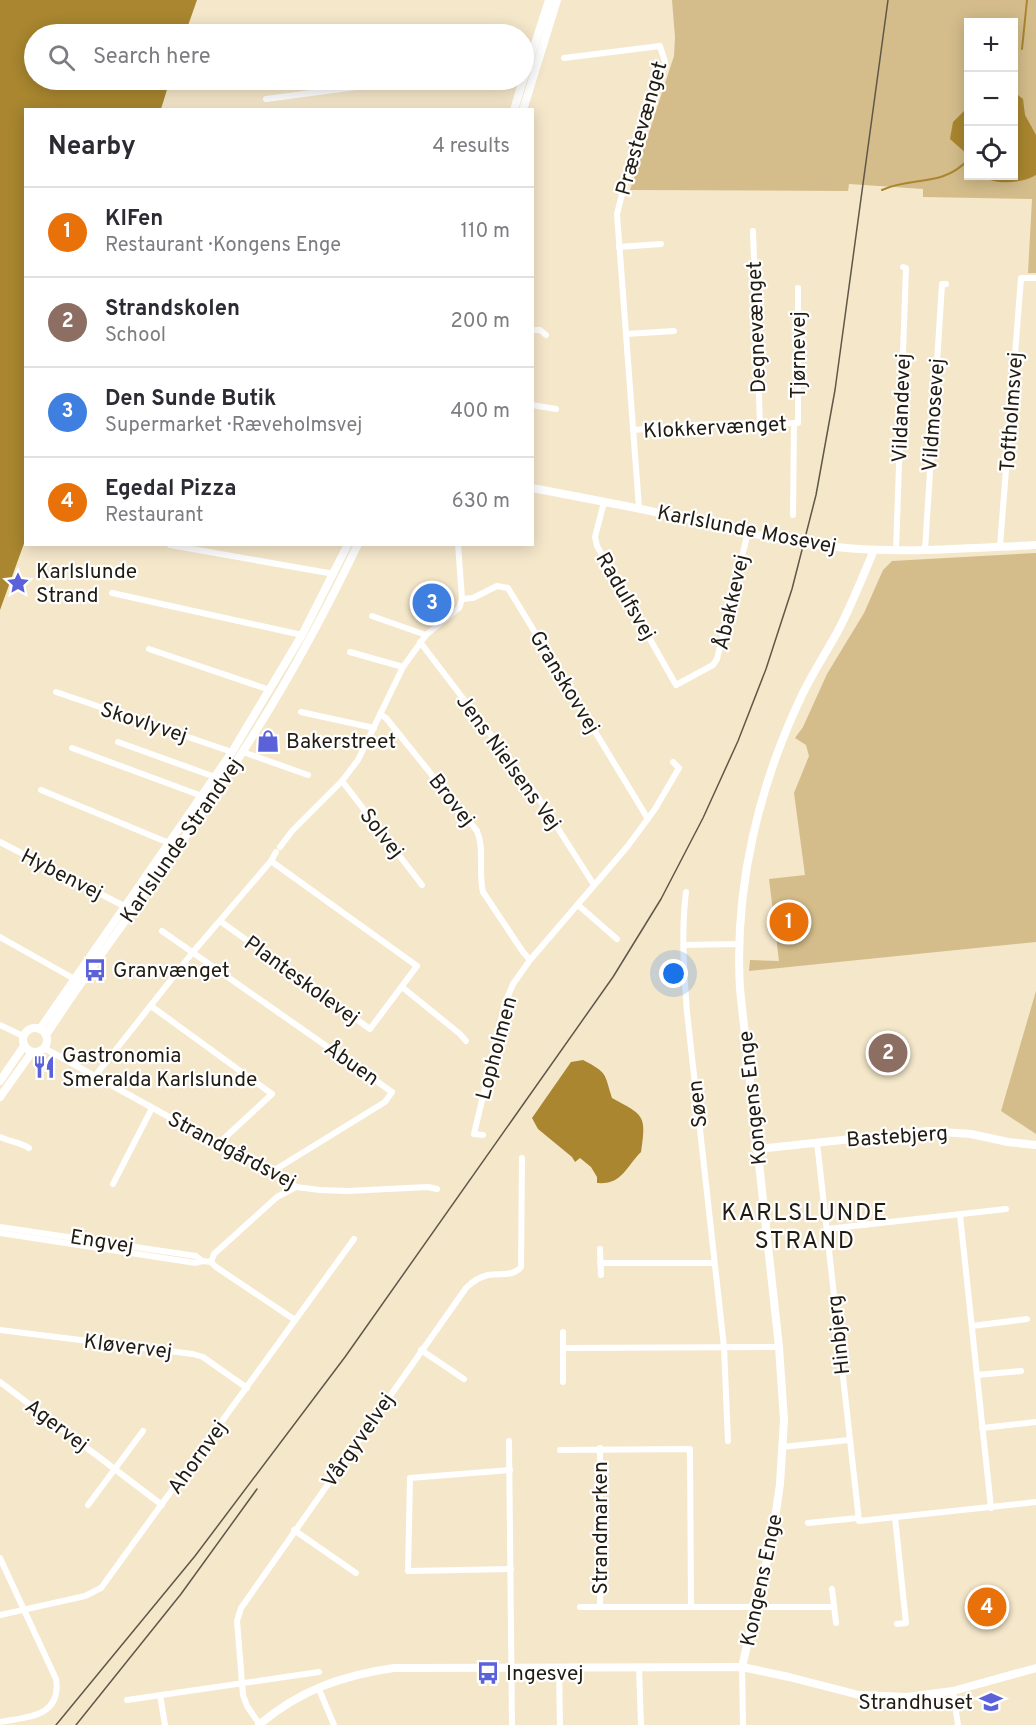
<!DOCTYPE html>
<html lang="en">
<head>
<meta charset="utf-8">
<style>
	:root { --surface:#fff; --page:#f2f2f3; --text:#2b2b33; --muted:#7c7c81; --line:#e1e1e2; --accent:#2563eb }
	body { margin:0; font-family:Overpass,sans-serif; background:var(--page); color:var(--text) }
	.controls { position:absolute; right:18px; top:18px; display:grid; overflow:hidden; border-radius:0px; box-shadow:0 3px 15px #0003 }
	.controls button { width:54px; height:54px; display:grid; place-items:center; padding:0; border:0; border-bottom:2px solid var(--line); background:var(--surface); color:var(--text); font:30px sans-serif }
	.you { position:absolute; left:674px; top:974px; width:21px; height:21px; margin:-15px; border:4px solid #fff; border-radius:50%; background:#1a73e8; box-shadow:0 0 0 9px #1a73e833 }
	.badge { display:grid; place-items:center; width:39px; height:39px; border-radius:50%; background:var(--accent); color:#fff; font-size:20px; font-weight:700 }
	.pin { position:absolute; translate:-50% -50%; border:3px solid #fff; box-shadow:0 2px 6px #0006 }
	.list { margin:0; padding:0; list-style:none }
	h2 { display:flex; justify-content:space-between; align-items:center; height:78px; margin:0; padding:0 24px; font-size:26px }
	h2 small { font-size:20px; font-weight:400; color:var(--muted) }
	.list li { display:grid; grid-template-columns:39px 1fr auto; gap:18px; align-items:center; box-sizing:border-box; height:90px; padding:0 24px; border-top:2px solid var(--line) }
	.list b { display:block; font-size:22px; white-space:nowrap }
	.list p { margin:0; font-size:20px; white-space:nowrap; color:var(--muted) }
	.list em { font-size:20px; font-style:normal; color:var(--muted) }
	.icon { flex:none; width:33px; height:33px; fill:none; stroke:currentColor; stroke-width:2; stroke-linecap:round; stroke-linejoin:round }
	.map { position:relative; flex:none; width:1036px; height:1725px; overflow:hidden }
	.search { position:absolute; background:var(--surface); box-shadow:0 3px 15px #0003; left:24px; top:24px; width:510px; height:66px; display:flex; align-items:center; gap:15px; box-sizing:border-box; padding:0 21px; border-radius:33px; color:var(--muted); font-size:22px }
	.panel { position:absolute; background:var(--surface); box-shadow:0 3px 15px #0003; left:24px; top:108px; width:510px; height:438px; border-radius:0px }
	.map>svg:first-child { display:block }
	.green { fill:#d4bd8b; fill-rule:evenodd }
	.water { fill:#a9862f }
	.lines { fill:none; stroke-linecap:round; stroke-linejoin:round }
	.stream { stroke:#a9862f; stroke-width:2 }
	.minor { stroke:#fff; stroke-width:6 }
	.tertiary { stroke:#fff; stroke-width:8 }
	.secondary { stroke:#fff; stroke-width:8 }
	.tram { stroke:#5f5748; stroke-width:1.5 }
	.labels { text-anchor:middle; stroke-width:4.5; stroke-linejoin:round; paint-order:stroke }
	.street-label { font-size:21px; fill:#211c12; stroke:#fff }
	.poi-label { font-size:21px; fill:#211c12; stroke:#fff; text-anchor:start }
	.quarter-label { font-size:24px; letter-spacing:1.5px; fill:#211c12; stroke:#fff }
</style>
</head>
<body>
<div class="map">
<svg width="1036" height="1725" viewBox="0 0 1036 1725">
	<rect width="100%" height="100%" fill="#f5e7ca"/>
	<g class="green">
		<path d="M672,0H1036V273H1028L1032,199L923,197V189L849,184L848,191L630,190L674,56L675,37ZM968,22H1014V176H968Z"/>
		<polygon points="1036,553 1036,942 749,971 750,960 779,961 769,879 805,875 794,793 809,756 806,745 795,738 803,727 827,674 864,613 883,570 892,561"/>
		<polygon points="1036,991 1036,1134 1001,1111"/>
	</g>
	<g class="water">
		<polygon points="0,0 197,0 185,34 34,34 34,80 170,80 161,109 26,110 26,538 0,610"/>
		<path d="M1014,92L1023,99L1025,115L1036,135V175C1021,184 995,185 981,176H1014Z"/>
		<polygon points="968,107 968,155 950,139 953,122"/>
		<path d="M583,1060C608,1073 604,1073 612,1098C643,1115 647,1114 641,1152C625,1168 622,1185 597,1183V1177L591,1167L580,1158L575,1162L572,1157L538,1129L532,1118L571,1062Z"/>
	</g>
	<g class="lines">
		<g class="stream">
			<polyline points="1022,49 1027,0"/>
			<path d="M882,190C912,176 941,188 968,160"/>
		</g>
		<g class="minor">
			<polyline points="564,58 660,46 665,62 628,171 617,214 639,508"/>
			<polyline points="266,99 409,80"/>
			<polyline points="753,231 760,424"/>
			<polyline points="619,247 661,244"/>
			<polyline points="532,330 540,330 546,335"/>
			<polyline points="626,334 674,331"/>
			<polyline points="532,405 556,409"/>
			<polyline points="633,430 709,424 798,423 798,288"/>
			<polyline points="604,502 595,537 597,546 676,685 713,665 717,659 748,532"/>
			<polyline points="793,515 794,423"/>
			<polyline points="170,545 334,574"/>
			<polyline points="1000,546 1021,278 1036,278"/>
			<polyline points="896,550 906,268 903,267"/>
			<polyline points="925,550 942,284 946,284"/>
			<polyline points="112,593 302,635"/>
			<polyline points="462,599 473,598 497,586 508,588 648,819"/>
			<polyline points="372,616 426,635"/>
			<polyline points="420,642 536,794 594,885"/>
			<polyline points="149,649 270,690"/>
			<polyline points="350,652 403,667"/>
			<polyline points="56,692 232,752"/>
			<polyline points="301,712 374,728"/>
			<path d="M380,714L386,718L477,831C485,850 478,872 483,892L523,952L530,960"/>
			<polyline points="118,742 215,777"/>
			<polyline points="72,748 202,796"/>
			<polyline points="243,752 308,775"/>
			<polyline points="342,781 422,885"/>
			<polyline points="41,790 169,843"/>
			<polyline points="0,842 124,906"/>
			<polyline points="280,847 292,831 342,781 358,760 403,667 426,635 459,608 462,599 458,544"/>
			<path d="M686,892C681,931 684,972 687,1012L724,1347L728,1441"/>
			<polyline points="578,905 617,939"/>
			<polyline points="220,921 370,1029 417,966 271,861"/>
			<polyline points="162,931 392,1092 385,1102 273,1171"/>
			<polyline points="0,937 78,981"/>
			<polyline points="684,945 739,944"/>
			<polyline points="402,987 460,1034 466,1041"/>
			<polyline points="151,1006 272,1094 218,1144"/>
			<polyline points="0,1025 23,1036"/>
			<polyline points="44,1048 218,1144 273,1171 296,1187 320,1190 348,1191 428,1187 437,1189"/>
			<polyline points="95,1076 193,952 271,861 276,852"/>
			<polyline points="483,1135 474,1134 505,1003 513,984 530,960 627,847 655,809 679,768 673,762"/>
			<path d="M0,1137C10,1142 20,1142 29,1148"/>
			<polyline points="817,1142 859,1521 1036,1502"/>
			<polyline points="113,1184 152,1108"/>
			<polyline points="960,1215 991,1508"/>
			<polyline points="0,1227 196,1256 202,1261"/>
			<polyline points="827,1229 1006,1209"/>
			<polyline points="0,1233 196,1263 202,1261 211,1262 214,1254 277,1197 296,1187"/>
			<polyline points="600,1249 601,1275"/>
			<polyline points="211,1262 216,1267 295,1320"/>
			<polyline points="600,1263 713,1263"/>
			<polyline points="972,1326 1027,1319"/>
			<polyline points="0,1330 193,1354 203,1357 247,1388"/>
			<polyline points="563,1348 779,1347"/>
			<polyline points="421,1350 464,1379"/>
			<polyline points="977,1375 1021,1371"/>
			<polyline points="0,1382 162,1505"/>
			<polyline points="563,1382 563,1332"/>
			<polyline points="982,1428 1036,1422"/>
			<polyline points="509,1441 512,1725"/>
			<polyline points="782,1447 849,1440"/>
			<polyline points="600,1448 600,1607"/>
			<polyline points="560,1450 690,1449 691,1607"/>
			<polyline points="510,1470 410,1478 408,1571 511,1569"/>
			<polyline points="88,1505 143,1431"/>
			<polyline points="895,1517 906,1623 897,1624"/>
			<polyline points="808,1523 858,1518"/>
			<polyline points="294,1530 356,1573"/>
			<path d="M0,1558L56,1679C62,1717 27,1717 0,1722"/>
			<polyline points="832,1589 836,1623"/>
			<polyline points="580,1607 834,1607"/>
			<polyline points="0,1615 85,1596 101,1588 354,1239"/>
			<polyline points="559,1667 560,1725"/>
			<polyline points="639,1667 641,1725"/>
			<polyline points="742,1667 743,1725"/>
			<polyline points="318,1687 334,1725"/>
			<polyline points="953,1691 958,1725"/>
			<polyline points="160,1695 165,1725"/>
			<polyline points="127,1700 319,1672"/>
			<path d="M260,1725L247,1706L243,1695L237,1621L241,1608L466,1288C472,1282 479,1277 488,1275C499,1273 513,1277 521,1267L522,1158"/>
		</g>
		<g class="tertiary">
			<path d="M532,488C585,498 637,508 689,519C737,530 786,543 836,547C902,554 970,548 1036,545"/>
			<polyline points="757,1149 928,1131 971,1134 1008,1142 1036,1145"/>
			<path d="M742,1667L772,1539L780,1484L784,1420L779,1347L740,989C734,887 759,784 803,693C814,671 827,651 839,629C852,604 863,576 874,550"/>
			<path d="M259,1725C298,1691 343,1675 394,1668L742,1667L789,1677L859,1695L907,1697L953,1691L1036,1668"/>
		</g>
		<g class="secondary">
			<polyline points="524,78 549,0"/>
			<polyline points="514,110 523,80"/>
			<polyline points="523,110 557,0"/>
			<circle cx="35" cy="1040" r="12"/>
			<polyline points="40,1029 232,752 302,635 348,544"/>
			<path d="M46,1035C109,938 182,848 243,751C286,685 324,615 358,544"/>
			<polyline points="0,1081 24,1046"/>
			<polyline points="0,1097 32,1052"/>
		</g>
		<g class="tram">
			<polyline points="56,1725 195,1556 345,1357 613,977 661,899 703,818 738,741 766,669 792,589 816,495 835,390 888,0"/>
			<polyline points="76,1725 181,1594 257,1489"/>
		</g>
	</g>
	<defs>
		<g id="sight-bare" transform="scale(1.8)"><path d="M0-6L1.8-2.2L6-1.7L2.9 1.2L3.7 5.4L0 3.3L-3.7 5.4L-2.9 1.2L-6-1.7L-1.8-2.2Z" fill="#5a61d9" stroke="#fff" stroke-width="2.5" paint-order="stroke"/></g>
		<g id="shop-bare" transform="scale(1.8)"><path d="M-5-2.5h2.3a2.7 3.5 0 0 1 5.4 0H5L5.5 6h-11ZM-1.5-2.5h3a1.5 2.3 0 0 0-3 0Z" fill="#5a61d9" stroke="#fff" stroke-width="2.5" paint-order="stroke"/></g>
		<g id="bus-bare" transform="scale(1.8)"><path d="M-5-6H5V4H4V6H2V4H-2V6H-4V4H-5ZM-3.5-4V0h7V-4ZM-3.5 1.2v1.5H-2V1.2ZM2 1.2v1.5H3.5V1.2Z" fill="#5a61d9" stroke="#fff" stroke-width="2.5" paint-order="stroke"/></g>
		<g id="restaurant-bare" transform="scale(1.8)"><path d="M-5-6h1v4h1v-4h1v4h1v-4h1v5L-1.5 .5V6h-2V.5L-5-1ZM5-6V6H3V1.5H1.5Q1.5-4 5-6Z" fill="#5a61d9" stroke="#fff" stroke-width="2.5" paint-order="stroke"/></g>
		<g id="school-bare" transform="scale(1.8)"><path d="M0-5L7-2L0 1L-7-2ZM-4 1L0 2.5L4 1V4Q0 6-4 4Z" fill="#5a61d9" stroke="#fff" stroke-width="2.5" paint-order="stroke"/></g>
	</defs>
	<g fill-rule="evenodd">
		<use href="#sight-bare" x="18" y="583"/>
		<use href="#shop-bare" x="268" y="741"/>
		<use href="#bus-bare" x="95" y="970"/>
		<use href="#restaurant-bare" x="44" y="1067"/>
		<use href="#bus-bare" x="488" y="1673"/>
		<use href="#school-bare" x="991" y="1702"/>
	</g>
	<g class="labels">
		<g class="street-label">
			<text transform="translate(641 128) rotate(-74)" y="7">Præstevænget</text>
			<text transform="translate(756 327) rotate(-92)" y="7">Degnevænget</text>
			<text transform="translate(798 355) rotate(-90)" y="7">Tjørnevej</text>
			<text transform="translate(901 408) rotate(-88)" y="7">Vildandevej</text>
			<text transform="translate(1011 412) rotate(-86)" y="7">Toftholmsvej</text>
			<text transform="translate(933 415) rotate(-86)" y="7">Vildmosevej</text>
			<text transform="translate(715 427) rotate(-3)" y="7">Klokkervænget</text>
			<text transform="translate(747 529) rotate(11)" y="7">Karlslunde Mosevej</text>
			<text transform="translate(626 596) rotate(60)" y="7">Radulfsvej</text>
			<text transform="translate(731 602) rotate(-77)" y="7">Åbakkevej</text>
			<text transform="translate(565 682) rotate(59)" y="7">Granskovvej</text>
			<text transform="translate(144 722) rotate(18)" y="7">Skovlyvej</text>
			<text transform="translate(509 762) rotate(54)" y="7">Jens Nielsens Vej</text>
			<text transform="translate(452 800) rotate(52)" y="7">Brovej</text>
			<text transform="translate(382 833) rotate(52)" y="7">Solvej</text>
			<text transform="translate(181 840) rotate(-55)" y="7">Karlslunde Strandvej</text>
			<text transform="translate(62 874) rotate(27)" y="7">Hybenvej</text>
			<text transform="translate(302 980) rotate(36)" y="7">Planteskolevej</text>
			<text transform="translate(496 1048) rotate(-75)" y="7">Lopholmen</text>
			<text transform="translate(352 1063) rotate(35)" y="7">Åbuen</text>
			<text transform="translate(752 1098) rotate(-96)" y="7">Kongens Enge</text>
			<text transform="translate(697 1104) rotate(-96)" y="7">Søen</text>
			<text transform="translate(897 1136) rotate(-4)" y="7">Bastebjerg</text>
			<text transform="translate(232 1150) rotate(28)" y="7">Strandgårdsvej</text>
			<text transform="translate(102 1241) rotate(9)" y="7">Engvej</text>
			<text transform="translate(838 1335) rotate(-96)" y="7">Hinbjerg</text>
			<text transform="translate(128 1346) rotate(7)" y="7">Kløvervej</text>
			<text transform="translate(57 1425) rotate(37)" y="7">Agervej</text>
			<text transform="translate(358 1440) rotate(-55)" y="7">Vårgyvelvej</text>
			<text transform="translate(197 1457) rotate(-54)" y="7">Ahornvej</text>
			<text transform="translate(600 1528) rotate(-90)" y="7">Strandmarken</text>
			<text transform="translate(761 1580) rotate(-78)" y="7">Kongens Enge</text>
		</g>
		<g class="poi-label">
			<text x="36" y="578">Karlslunde<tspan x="36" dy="24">Strand</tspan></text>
			<text x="286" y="748">Bakerstreet</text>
			<text x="113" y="977">Granvænget</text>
			<text x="62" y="1062">Gastronomia<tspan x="62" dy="24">Smeralda Karlslunde</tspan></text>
			<text x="506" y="1680">Ingesvej</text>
			<text x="973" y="1709" text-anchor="end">Strandhuset</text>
		</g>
		<g class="quarter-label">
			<text x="805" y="1220">KARLSLUNDE<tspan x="805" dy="28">STRAND</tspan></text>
		</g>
	</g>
</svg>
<div class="controls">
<button>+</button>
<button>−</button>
<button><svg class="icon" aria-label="locate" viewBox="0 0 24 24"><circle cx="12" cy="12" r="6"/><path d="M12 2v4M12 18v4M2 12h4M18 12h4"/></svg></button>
</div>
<div class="you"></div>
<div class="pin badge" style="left:789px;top:922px;background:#e8710a">1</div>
<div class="pin badge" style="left:888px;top:1053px;background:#8d6e63">2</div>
<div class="pin badge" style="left:432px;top:603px;background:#3f7fe0">3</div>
<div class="pin badge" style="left:987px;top:1607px;background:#e8710a">4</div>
<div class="search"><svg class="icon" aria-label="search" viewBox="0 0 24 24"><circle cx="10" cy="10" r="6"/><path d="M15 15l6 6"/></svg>Search here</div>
<section class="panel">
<h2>Nearby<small>4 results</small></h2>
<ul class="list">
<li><span class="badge" style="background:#e8710a">1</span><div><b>KIFen</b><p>Restaurant · Kongens Enge</p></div><em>110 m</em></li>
<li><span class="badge" style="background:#8d6e63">2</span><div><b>Strandskolen</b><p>School</p></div><em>200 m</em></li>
<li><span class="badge" style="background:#3f7fe0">3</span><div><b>Den Sunde Butik</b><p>Supermarket · Ræveholmsvej</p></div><em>400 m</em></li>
<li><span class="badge" style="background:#e8710a">4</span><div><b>Egedal Pizza</b><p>Restaurant</p></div><em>630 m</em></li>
</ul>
</section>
</div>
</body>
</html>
